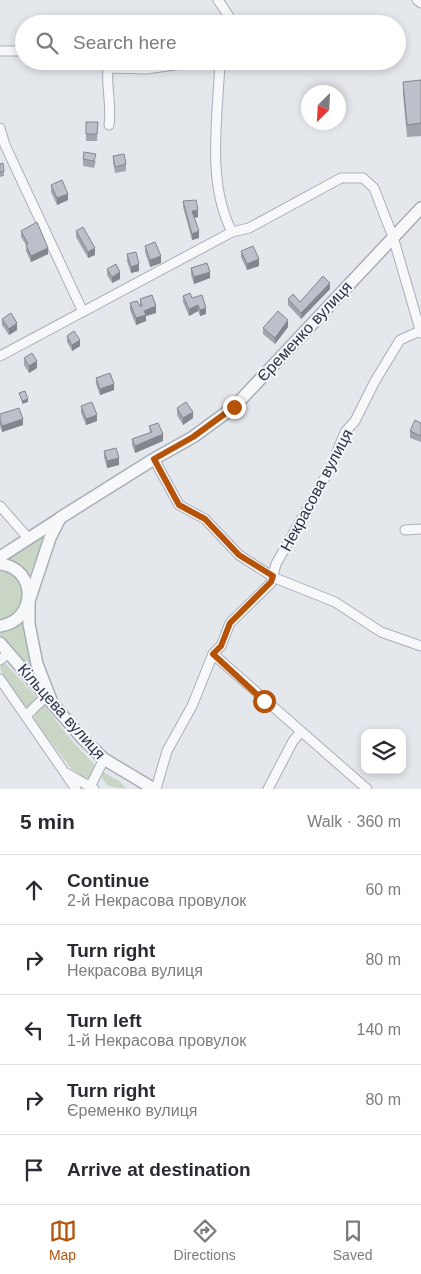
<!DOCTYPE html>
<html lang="en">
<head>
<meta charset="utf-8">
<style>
	:root { --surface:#fff; --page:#f2f2f3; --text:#2b2b33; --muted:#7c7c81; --line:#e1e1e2; --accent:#b45309 }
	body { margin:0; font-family:Helvetica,sans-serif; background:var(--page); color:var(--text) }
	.controls { position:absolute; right:15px; bottom:15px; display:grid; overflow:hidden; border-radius:10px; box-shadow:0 2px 8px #0003 }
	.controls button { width:45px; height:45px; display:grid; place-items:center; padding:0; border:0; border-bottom:1px solid var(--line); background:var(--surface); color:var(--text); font:25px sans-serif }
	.compass { position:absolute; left:301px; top:85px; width:45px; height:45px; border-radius:50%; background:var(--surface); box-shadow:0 2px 8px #0003; rotate:204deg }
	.stop { position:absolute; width:15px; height:15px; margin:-11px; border:4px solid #b45309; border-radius:50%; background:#fff }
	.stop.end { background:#b45309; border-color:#fff; box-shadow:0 1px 5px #0008 }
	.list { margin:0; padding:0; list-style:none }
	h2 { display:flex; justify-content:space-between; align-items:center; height:65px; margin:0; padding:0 20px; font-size:21px }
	h2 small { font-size:16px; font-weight:400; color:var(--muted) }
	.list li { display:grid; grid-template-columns:32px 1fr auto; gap:15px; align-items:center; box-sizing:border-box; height:70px; padding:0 20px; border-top:1px solid var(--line) }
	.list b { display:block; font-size:19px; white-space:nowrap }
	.list p { margin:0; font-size:16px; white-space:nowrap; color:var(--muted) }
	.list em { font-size:16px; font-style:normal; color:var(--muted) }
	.icon { flex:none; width:28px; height:28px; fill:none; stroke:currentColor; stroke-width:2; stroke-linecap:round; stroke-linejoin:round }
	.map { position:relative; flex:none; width:421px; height:789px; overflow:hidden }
	.search { position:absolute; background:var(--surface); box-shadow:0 2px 8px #0003; left:15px; right:15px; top:15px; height:55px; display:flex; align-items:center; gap:12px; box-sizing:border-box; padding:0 18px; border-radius:28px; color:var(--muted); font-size:19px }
	.sheet { height:415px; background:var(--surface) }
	nav { display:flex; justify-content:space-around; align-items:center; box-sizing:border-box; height:70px; border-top:1px solid var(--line); background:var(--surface); font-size:14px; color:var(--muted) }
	nav a { display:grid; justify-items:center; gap:2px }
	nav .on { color:var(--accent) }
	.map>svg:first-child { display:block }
	.green { fill:#c9d6c5 }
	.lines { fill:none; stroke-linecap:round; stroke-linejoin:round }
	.minor-casing { stroke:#a9aeb7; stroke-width:11 }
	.tertiary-casing { stroke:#a9aeb7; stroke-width:14 }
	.minor { stroke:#f7f8fa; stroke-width:9 }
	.tertiary { stroke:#f7f8fa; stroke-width:11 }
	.wall { fill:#a1a5ae }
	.shaded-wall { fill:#83868d }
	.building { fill:#bbc0ca; stroke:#83868d }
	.route { stroke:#b45309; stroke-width:6 }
	.labels { text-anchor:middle; stroke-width:4; stroke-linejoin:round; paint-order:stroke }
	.street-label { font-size:16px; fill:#2b3445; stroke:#f4f6f9 }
</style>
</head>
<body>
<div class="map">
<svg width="421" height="789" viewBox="0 0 421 789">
	<rect width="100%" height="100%" fill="#e4e7ec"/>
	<g class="green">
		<polygon points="46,534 29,576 7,559"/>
		<path d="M0,571C21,573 23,588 22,605L13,616L0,620Z"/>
		<polygon points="22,622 33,671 0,635 0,631"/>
		<polygon points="3,661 39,700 30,709 25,706 2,673 0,667"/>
		<polygon points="41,705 44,705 72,741 95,765 97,769 88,780 73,771 34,720 36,709"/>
		<polygon points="103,772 121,782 126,789 108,786 101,777"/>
	</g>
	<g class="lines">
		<g class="minor-casing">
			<g id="minor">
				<polyline points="218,0 234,24"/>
				<polyline points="417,0 421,3"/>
				<polyline points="0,51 24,51"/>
				<path d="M103,61L108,68C106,88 112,105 109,125"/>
				<path d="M220,61C218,116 206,182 232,232L249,228L341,178H363L374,188L393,237L421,333"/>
				<polyline points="108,68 146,69 203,61"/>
				<polyline points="0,128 5,145 83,312"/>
				<polyline points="0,356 232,232"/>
				<polyline points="154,459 179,505 205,519 239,555 275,578 335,602 381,632 421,646"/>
				<polyline points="0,506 28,538"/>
				<polyline points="405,530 421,529"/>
				<polyline points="213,654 367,789"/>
				<polyline points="0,660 9,653"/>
				<polyline points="0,679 76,789"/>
				<polyline points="26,716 47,695"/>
				<polyline points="66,773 94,789"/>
				<polyline points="90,787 104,759"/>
				<polyline points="156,789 167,751 192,706 213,654 221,646 230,623 271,583 276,564 331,467 345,432 355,421 375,381 400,340 420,331"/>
				<polyline points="268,789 293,741 301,732"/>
			</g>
		</g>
		<g class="tertiary-casing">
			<g id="tertiary">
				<polyline points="0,557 59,519"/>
				<path d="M0,564C38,568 37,621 0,626"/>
				<polyline points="0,643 83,739 104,759 154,789"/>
				<polyline points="51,700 37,664 29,624 29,601 50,538 60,518 154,459 193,437 234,407 421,208"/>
			</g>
		</g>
		<use href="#minor" class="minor"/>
		<use href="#tertiary" class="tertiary"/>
	</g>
	<g class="wall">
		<polygon points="421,80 421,136 407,137 403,94 403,82"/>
		<polygon points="86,122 98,122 97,141 86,141"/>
		<polygon points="113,156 126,164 126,171 115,173 113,162"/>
		<polygon points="83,159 96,161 94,168 83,166"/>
		<polygon points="0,164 4,171 4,176 0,177"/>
		<polygon points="51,185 68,200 57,205 51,192"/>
		<polygon points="183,201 198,217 194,218 199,238 192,240 183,207"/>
		<polygon points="21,231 48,254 31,262 26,251 26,245 21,237"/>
		<polygon points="76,231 95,255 88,258 76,237"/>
		<polygon points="145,246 161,263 150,267 145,252"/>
		<polygon points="241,251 259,266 247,270 241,257"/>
		<polygon points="127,254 139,271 131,273 127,261"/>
		<polygon points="191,268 210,278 194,284 191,275"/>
		<polygon points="107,269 120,279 112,283 107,275"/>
		<polygon points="330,289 301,319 288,305 288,299 300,302"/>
		<polygon points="183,296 192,298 206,314 200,316 198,311 189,316 183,302"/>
		<polygon points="140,299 156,313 146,316 146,321 136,325 130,310 130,303 140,306"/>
		<polygon points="2,319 17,330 9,335 2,325"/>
		<polygon points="288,327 275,344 263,334 263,328"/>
		<polygon points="67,336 80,346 72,351 67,342"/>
		<polygon points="24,358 37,368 29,373 24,365"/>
		<polygon points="96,378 114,390 100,395 96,384"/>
		<polygon points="81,406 97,421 86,425 81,413"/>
		<polygon points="177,408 193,418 183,425 177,415"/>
		<polygon points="0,414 23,425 2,432 0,426"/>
		<polygon points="421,423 421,442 410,438 410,431"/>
		<polygon points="149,426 163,441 135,453 132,445 132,439 150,433"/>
		<polygon points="104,451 119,465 107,468 104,457"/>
	</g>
	<g class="shaded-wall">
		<polygon points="68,194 68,200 57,205 57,198"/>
		<polygon points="198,210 198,217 192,218 192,211"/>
		<polygon points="199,231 199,238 192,240 192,234"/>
		<polygon points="48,248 48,254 31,262 31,256"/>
		<polygon points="95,248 95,255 88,258 88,252"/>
		<polygon points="161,256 161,263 150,267 150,260"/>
		<polygon points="259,259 259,266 247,270 247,264"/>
		<polygon points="139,264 139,271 131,273 131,267"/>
		<polygon points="120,272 120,279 112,283 112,277"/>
		<polygon points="210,272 210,278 194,284 194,277"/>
		<polygon points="330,283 330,289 301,319 301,313"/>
		<polygon points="198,305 198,311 189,316 189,309"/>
		<polygon points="156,306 156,313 146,316 146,321 136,325 136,318 144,311"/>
		<polygon points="206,308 206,314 200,316 200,310"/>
		<polygon points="288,320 288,327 275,344 275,338"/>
		<polygon points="17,323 17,330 9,335 9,329"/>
		<polygon points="80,340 80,346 72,351 72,345"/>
		<polygon points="37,361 37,368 29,373 29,366"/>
		<polygon points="114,384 114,390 100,395 100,389"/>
		<polygon points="28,399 28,402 22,404 22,401"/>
		<polygon points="193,412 193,418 183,425 183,418"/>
		<polygon points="97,415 97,421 86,425 86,419"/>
		<polygon points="23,419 23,425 2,432 2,426"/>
		<polygon points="163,434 163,441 135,453 135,446"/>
		<polygon points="119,458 119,465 107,468 107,461"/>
	</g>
	<g class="building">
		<polygon points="421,80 421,123 407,125 403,82"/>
		<polygon points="86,122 98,122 97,134 86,134"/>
		<polygon points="84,152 96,154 94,161 83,159"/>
		<polygon points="124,154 126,164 115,167 113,156"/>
		<polygon points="3,163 4,171 0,172 0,164"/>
		<polygon points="62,180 68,194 57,198 51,185"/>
		<polygon points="196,200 198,210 192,211 199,231 192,234 183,201"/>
		<polygon points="37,222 48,248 31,256 26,245 28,244 21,231"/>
		<polygon points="83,227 95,248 88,252 76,231"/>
		<polygon points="155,242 161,256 150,260 145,246"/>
		<polygon points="253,246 259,259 247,264 241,251"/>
		<polygon points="136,252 139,264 131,267 127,254"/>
		<polygon points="207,263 210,272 194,277 191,268"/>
		<polygon points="116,264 120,272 112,277 107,269"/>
		<polygon points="323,276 330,283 301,313 288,299 293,294 300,302"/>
		<polygon points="190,293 192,298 202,295 206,308 200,310 198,305 189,309 183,296"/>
		<polygon points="152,295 156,306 144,311 146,315 136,318 130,303 137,301 140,306 142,306 140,299"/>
		<polygon points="278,311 288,320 275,338 263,328"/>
		<polygon points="11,313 17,323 9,329 2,319"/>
		<polygon points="74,331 80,340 72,345 67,336"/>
		<polygon points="32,353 37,361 29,366 24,358"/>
		<polygon points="110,373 114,384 100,389 96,378"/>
		<polygon points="25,391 28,399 22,401 19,393"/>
		<polygon points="92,402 97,415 86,419 81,406"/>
		<polygon points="186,402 193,412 183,418 177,408"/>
		<polygon points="19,408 23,419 2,426 0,420 0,414"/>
		<polygon points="415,420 421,423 421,436 410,431"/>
		<polygon points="158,423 163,434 135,446 132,439 152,432 149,426"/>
		<polygon points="116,448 119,458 107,461 104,451"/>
	</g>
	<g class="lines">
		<polyline class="route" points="234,407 193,437 154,459 179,505 205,519 239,555 273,576 271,582 230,623 221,646 213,654 264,701"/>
	</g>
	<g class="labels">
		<g class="street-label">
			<text transform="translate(304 331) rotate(-47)" y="6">Єременко вулиця</text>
			<text transform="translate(316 490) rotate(-62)" y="6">Некрасова вулиця</text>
			<text transform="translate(62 711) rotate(48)" y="6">Кільцева вулиця</text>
		</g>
	</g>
</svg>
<div class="controls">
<button><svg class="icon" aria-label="layers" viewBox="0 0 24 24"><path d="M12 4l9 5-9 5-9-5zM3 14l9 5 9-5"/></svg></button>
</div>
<svg class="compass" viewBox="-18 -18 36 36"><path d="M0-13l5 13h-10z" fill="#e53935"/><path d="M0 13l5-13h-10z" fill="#7c7c81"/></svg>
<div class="stop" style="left:264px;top:701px"></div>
<div class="stop end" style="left:234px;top:407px"></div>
<div class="search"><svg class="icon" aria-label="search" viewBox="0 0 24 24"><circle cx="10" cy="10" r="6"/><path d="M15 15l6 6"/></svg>Search here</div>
</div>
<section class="sheet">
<h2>5 min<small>Walk · 360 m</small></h2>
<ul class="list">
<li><svg class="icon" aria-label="ahead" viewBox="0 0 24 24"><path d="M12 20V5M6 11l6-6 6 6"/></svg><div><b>Continue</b><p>2-й Некрасова провулок</p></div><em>60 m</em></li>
<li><svg class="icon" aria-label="right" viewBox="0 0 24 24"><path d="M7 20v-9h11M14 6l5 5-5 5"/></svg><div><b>Turn right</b><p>Некрасова вулиця</p></div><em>80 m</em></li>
<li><svg class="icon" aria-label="left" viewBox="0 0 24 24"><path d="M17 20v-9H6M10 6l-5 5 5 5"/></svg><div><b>Turn left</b><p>1-й Некрасова провулок</p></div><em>140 m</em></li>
<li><svg class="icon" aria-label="right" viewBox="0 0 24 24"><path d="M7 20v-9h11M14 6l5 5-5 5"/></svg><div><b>Turn right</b><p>Єременко вулиця</p></div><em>80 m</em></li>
<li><svg class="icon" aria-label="arrive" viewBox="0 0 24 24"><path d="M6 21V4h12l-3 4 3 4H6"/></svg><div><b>Arrive at destination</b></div></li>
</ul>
</section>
<nav>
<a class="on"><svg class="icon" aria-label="map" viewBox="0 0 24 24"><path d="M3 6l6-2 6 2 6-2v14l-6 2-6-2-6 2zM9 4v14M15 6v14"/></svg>Map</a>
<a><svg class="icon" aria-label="directions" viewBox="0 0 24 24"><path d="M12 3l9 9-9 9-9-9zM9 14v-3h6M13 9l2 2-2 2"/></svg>Directions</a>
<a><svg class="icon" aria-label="saved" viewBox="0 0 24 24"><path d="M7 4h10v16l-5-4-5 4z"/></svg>Saved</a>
</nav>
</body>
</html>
